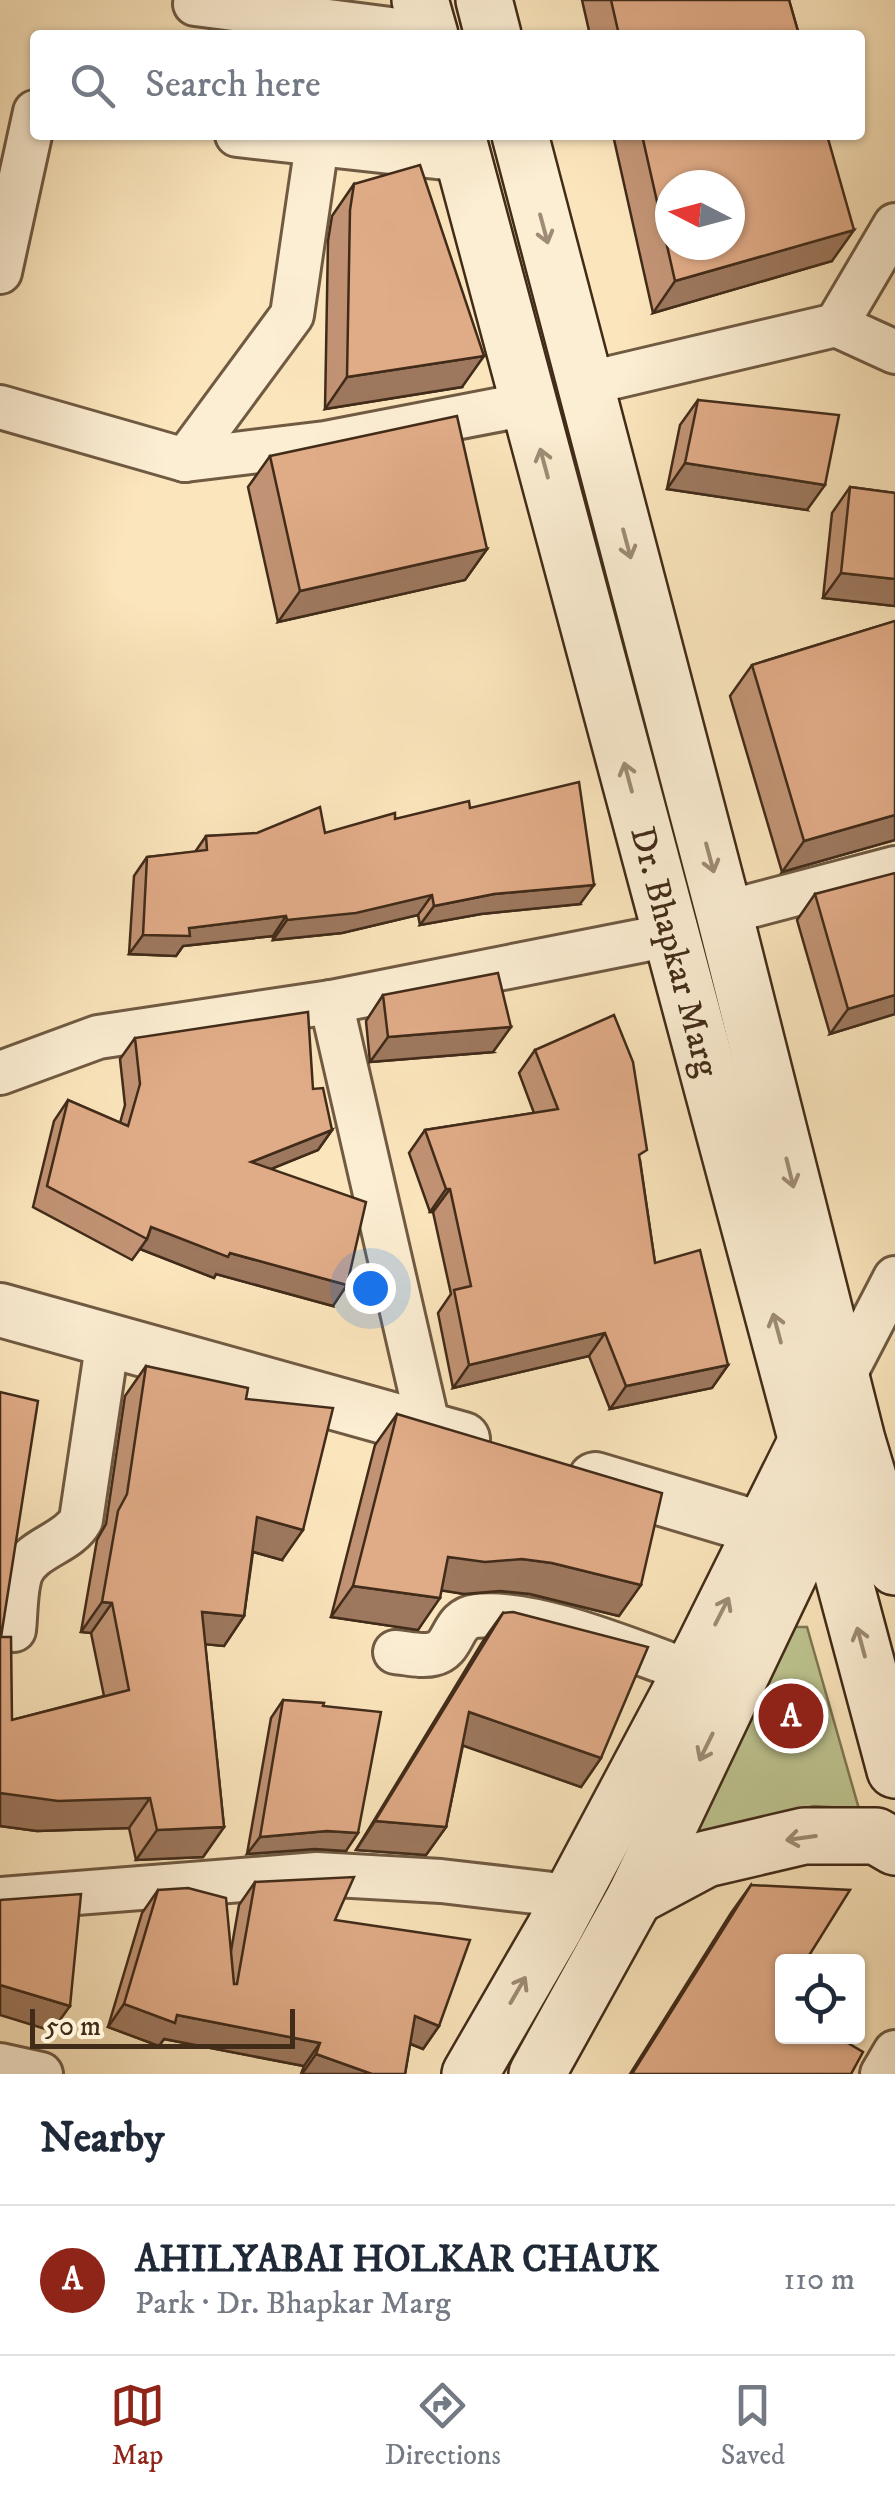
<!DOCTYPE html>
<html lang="en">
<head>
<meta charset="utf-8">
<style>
	:root { --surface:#fff; --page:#f2f2f3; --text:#1f2937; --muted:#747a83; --line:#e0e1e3; --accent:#8f2418 }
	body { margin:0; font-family:"IM FELL DW Pica",serif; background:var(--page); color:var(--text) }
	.controls { position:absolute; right:30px; bottom:30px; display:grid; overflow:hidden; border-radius:10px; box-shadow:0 2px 8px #0004 }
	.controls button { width:90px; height:90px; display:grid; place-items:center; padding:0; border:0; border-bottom:2px solid var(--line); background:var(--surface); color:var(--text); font:50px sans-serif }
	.compass { position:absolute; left:655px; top:170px; width:90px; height:90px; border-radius:50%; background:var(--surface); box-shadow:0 2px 8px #0004; rotate:276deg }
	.scale { position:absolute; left:30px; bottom:25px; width:265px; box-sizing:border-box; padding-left:10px; border:5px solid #412b19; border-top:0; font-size:28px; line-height:35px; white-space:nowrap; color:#412b19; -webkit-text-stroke:8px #fceed3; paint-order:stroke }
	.you { position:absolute; left:370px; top:1288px; width:35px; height:35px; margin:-25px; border:8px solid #fff; border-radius:50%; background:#1a73e8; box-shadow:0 0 0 15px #1a73e833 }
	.badge { display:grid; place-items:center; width:65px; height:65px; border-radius:50%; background:var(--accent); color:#fff; font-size:32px; font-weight:700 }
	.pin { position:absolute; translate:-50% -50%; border:5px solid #fff; box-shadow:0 2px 10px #0006 }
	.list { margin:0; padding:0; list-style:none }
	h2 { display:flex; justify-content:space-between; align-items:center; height:130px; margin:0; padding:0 40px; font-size:42px }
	h2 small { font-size:32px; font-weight:400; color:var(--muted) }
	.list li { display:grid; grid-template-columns:65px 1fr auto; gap:30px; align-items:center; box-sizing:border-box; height:150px; padding:0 40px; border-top:2px solid var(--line) }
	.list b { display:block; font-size:38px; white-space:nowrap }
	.list p { margin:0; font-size:32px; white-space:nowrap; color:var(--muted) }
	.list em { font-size:32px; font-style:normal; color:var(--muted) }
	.icon { flex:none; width:55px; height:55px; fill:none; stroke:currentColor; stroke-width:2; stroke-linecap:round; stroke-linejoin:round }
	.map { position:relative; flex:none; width:895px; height:2074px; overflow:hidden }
	.search { position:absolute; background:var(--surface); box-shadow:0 2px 8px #0004; left:30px; right:30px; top:30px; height:110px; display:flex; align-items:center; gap:25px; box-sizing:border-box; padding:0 35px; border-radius:10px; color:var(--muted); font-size:38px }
	.sheet { height:280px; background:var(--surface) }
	nav { display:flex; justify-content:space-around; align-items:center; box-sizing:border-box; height:140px; border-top:2px solid var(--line); background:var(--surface); font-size:28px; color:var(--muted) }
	nav a { display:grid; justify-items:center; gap:5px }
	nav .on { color:var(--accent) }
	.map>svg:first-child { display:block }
	.park { fill:#bec591; stroke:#807855; stroke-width:2.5 }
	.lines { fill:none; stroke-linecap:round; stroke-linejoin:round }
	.minor-casing { stroke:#705a42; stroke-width:48 }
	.tertiary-casing { stroke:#705a42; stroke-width:58 }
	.secondary-casing { stroke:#412b19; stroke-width:60 }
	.minor { stroke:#fceed3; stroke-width:42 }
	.tertiary { stroke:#fceed3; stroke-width:52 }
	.secondary { stroke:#fceed3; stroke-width:55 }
	.wall { fill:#c19374; stroke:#412b19; stroke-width:2.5 }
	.shaded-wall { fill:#9d785e; stroke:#412b19; stroke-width:2.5 }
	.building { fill:#e0ab87; stroke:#412b19; stroke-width:2.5; fill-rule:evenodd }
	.oneway { stroke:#9e8c76 }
	.labels { text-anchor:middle; stroke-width:10; stroke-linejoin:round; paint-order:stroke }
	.street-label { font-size:35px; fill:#412b19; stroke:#fceed3 }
</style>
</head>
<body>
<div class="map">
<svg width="895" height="2074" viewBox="0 0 895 2074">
	<rect width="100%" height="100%" fill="#fbe5bc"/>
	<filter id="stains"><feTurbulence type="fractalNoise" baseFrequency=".002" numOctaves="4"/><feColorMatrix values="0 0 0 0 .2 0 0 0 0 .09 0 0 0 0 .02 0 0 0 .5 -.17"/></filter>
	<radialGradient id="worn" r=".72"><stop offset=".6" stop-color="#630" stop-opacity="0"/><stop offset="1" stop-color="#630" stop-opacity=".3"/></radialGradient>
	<polygon class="park" points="791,1627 807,1627 859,1809 814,1806 736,1823 693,1839"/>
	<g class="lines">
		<g class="minor-casing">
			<g id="minor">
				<polyline points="195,4 429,34"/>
				<polyline points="237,135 463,160"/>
				<polyline points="0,272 35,112"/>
				<polyline points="836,325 895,225"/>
				<polyline points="585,384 836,325 895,352"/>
				<polyline points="0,407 185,460 325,443 528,404"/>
				<polyline points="185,460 292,315 317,144"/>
				<polyline points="724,913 895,868"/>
				<polyline points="331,1002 429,1429"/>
				<polyline points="0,1073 98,1037 331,1002 670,935"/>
				<polyline points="842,1380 895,1278"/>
				<path d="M14,1630C16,1613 15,1590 21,1573C32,1547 68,1544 81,1520L108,1339"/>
				<path d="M395,1652C407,1653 422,1657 433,1654C456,1649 450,1619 476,1616C535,1609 634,1652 691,1672"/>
				<polyline points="0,1899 317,1874 441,1881 570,1896"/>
				<polyline points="0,2065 41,2074"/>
				<polyline points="882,2074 895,2052"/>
			</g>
		</g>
		<g class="tertiary-casing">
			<g id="tertiary">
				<polyline points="0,1310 463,1439"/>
				<polyline points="595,1479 763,1529 801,1545"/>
			</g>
		</g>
		<g class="secondary-casing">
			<g id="secondary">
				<polyline points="420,0 430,35"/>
				<polyline points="484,0 493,35"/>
				<path id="s1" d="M457,135L895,1770"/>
				<polyline points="520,135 724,913 857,1440 895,1567"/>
				<polyline points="635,1897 706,1859 804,1836 876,1836 895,1847"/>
				<polyline points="470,2074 554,1929 702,1651 813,1428"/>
				<polyline points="537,2074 635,1897 803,1545 826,1489"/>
			</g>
		</g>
		<use href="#minor" class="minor"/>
		<use href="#tertiary" class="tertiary"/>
		<use href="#secondary" class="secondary"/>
	</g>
	<g class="wall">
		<polygon points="582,0 789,0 799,35 590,35"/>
		<polygon points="613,135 827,135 832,261 653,313"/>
		<polygon points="354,184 462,387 325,409 328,241 332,216"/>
		<polygon points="698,400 807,510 667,489 680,425"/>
		<polygon points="270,456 487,549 465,580 278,622 248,487"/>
		<polygon points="850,487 895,493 895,606 823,598 832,513"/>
		<polygon points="895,621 895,840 782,872 730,696 752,665"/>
		<polygon points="470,808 580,904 481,914 420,925 418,915 342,933 273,940 273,936 183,946 176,956 129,954 134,876 147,857 195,852 206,836 325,833 395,819"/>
		<polygon points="815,894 895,1014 830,1034 797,920"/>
		<polygon points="383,995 493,1052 370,1062 366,1021"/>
		<polygon points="135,1038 313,1089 332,1130 318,1150 271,1169 333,1306 216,1274 214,1278 140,1249 132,1260 33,1207 54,1121 68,1100 120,1123 125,1105 120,1059"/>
		<polygon points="535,1050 640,1160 655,1263 728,1365 712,1388 610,1409 589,1356 453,1388 438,1313 451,1294 433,1212 430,1212 409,1153 425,1130 534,1113 519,1073"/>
		<polygon points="146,1366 246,1399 282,1560 253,1552 244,1616 224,1646 205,1644 224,1827 203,1857 136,1860 129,1828 37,1831 0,1826 1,1637 12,1720 104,1696 91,1633 81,1632 97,1540 106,1524 125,1396"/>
		<polygon points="397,1414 619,1616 530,1594 500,1591 464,1594 442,1590 418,1630 331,1617 375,1445"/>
		<polygon points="503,1613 601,1758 581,1787 463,1745 446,1827 426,1855 356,1850 483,1641"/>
		<polygon points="283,1700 323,1706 346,1851 315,1849 247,1854 271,1718"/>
		<polygon points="255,1882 335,1920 439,2026 423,2049 410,2044 405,2074 301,2074 304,2066 164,2039 159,2046 108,2027 142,1913 158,1890 231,1951 239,1905"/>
		<polygon points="751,1885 778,2003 851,2074 630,2074 731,1913"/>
	</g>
	<g class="shaded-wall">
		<polygon points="854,230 832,261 653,313 675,281"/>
		<polygon points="484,356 462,387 325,409 347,377"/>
		<polygon points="685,463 825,485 807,510 667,489"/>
		<polygon points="487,549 465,580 278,622 300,591"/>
		<polygon points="841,573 895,579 895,606 823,598"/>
		<polygon points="895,815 895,840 782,872 804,841"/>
		<polygon points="594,885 580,904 481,914 420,925 434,906 494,894"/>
		<polygon points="432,895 418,915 342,933 273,940 287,920"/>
		<polygon points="286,916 273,936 183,946 176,956 129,954 143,935 189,928"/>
		<polygon points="895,995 895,1014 830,1034 848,1009"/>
		<polygon points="511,1027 493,1052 370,1062 388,1037"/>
		<polygon points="332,1130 318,1150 236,1183 251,1162"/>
		<polygon points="446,1189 450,1189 433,1212 430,1212"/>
		<polygon points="151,1227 230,1253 347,1285 333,1306 216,1274 214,1278 140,1249 147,1239"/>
		<polygon points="605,1333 589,1356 453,1388 469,1365"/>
		<polygon points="728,1365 712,1388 610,1409 626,1386"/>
		<polygon points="257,1517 303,1530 282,1560 236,1547"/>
		<polygon points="448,1557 522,1559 552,1563 641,1585 619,1616 530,1594 500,1591 464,1594 426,1588"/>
		<polygon points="353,1586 440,1598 418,1630 331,1617"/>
		<polygon points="102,1602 112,1603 91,1633 81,1632"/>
		<polygon points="202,1612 244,1616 224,1646 181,1642"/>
		<polygon points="469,1712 601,1758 581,1787 450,1741"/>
		<polygon points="0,1793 150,1798 129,1828 37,1831 0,1826"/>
		<polygon points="375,1821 446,1827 426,1855 356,1850"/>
		<polygon points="224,1827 203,1857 136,1860 157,1830"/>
		<polygon points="327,1831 358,1833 346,1851 315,1849 247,1854 260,1837"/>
		<polygon points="0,1985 70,2006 52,2031 0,2015"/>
		<polygon points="124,2004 177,2015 320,2043 304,2066 164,2039 159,2046 108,2027"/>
		<polygon points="415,2016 439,2026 423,2049 399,2039"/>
		<polygon points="316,2054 372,2074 302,2074"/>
	</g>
	<g class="building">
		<polygon points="611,0 789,0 799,35 619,35"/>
		<path d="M642,135H827L854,230L675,281ZM670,185H730V245H670Z"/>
		<polygon points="420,165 484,356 347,377 350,210 354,184"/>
		<polygon points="698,400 839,415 825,485 685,463"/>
		<polygon points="457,416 487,549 300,591 270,456"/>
		<polygon points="850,487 895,493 895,579 841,573"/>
		<polygon points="895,621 895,815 804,841 752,665"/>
		<polygon points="579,782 594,885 494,894 434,906 432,895 356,913 287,920 286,916 189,928 190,936 143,935 147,857 207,850 206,836 257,833 320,807 325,833 395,813 395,819 469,801 470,808"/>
		<polygon points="895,873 895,995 848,1009 815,894"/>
		<polygon points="498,973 511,1027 388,1037 383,995"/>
		<polygon points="308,1012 313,1089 323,1088 332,1130 251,1162 366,1202 347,1285 230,1253 228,1257 151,1227 147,1239 47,1186 68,1100 128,1126 140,1084 135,1038"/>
		<polygon points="614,1015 633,1062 647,1150 639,1155 655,1263 700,1250 728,1365 626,1386 605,1333 469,1365 454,1290 471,1286 450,1189 446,1189 425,1130 558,1109 535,1050"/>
		<polygon points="146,1366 248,1388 246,1399 333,1408 303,1530 257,1517 244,1616 202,1612 224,1827 157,1830 150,1798 58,1801 0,1793 0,1392 38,1401 1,1637 11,1637 12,1720 129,1690 112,1603 102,1602 118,1511 127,1494"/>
		<polygon points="397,1414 662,1493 641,1585 552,1563 522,1559 485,1562 448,1557 440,1598 353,1586"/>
		<polygon points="513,1612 648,1647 601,1758 469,1712 446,1827 375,1821 503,1613"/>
		<polygon points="283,1700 324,1703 323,1706 381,1712 358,1833 327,1831 260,1837"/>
		<polygon points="354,1877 335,1920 470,1940 439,2026 415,2016 405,2074 372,2074 316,2054 320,2043 177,2015 175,2023 124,2004 158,1890 188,1888 226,1898 234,1984 237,1984 255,1882"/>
		<polygon points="751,1885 850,1890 805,1962 782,1962 782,1997 778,2003 782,2006 782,2036 836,2036 863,2052 851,2074 632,2074"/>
		<polygon points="81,1894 70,2006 0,1985 0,1900"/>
	</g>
	<defs><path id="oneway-shaft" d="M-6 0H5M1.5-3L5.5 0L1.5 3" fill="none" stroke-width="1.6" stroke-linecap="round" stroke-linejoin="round" transform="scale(2.5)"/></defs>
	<g class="oneway">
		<use href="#oneway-shaft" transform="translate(544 229) rotate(75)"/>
		<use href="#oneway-shaft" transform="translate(544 463) rotate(-105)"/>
		<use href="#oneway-shaft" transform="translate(627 544) rotate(75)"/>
		<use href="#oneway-shaft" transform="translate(628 777) rotate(-105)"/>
		<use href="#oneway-shaft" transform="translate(710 858) rotate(75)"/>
		<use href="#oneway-shaft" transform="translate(790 1173) rotate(76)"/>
		<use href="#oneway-shaft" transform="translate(777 1328) rotate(-105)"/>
		<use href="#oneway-shaft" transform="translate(722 1611) rotate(-63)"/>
		<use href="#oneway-shaft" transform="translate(861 1642) rotate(-105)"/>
		<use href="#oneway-shaft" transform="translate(706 1747) rotate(116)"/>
		<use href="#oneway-shaft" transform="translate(801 1838) rotate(172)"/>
		<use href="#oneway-shaft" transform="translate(518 1990) rotate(-60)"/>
	</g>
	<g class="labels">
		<g class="street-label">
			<text dy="12" stroke="none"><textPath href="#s1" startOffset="845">Dr. Bhapkar Marg</textPath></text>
		</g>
	</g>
	<rect width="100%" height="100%" filter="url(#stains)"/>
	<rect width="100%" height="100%" fill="url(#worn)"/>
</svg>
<div class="controls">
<button><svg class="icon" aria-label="locate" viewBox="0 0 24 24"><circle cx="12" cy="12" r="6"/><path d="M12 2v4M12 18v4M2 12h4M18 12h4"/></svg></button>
</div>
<svg class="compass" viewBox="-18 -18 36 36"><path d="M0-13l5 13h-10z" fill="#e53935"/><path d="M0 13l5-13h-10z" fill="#747a83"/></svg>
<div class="scale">50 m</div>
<div class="you"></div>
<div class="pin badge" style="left:791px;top:1716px">A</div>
<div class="search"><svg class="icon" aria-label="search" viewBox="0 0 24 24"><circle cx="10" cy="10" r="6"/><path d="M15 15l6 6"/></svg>Search here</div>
</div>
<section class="sheet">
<h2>Nearby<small></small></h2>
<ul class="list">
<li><span class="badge">A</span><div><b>AHILYABAI HOLKAR CHAUK</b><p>Park · Dr. Bhapkar Marg</p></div><em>110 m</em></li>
</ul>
</section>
<nav>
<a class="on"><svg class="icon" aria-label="map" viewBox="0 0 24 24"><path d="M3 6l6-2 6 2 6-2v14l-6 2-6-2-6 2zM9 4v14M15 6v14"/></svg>Map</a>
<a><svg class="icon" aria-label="directions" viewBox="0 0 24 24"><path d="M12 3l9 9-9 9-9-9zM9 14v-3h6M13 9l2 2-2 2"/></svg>Directions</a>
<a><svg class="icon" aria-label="saved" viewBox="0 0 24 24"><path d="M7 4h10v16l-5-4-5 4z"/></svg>Saved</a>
</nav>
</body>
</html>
